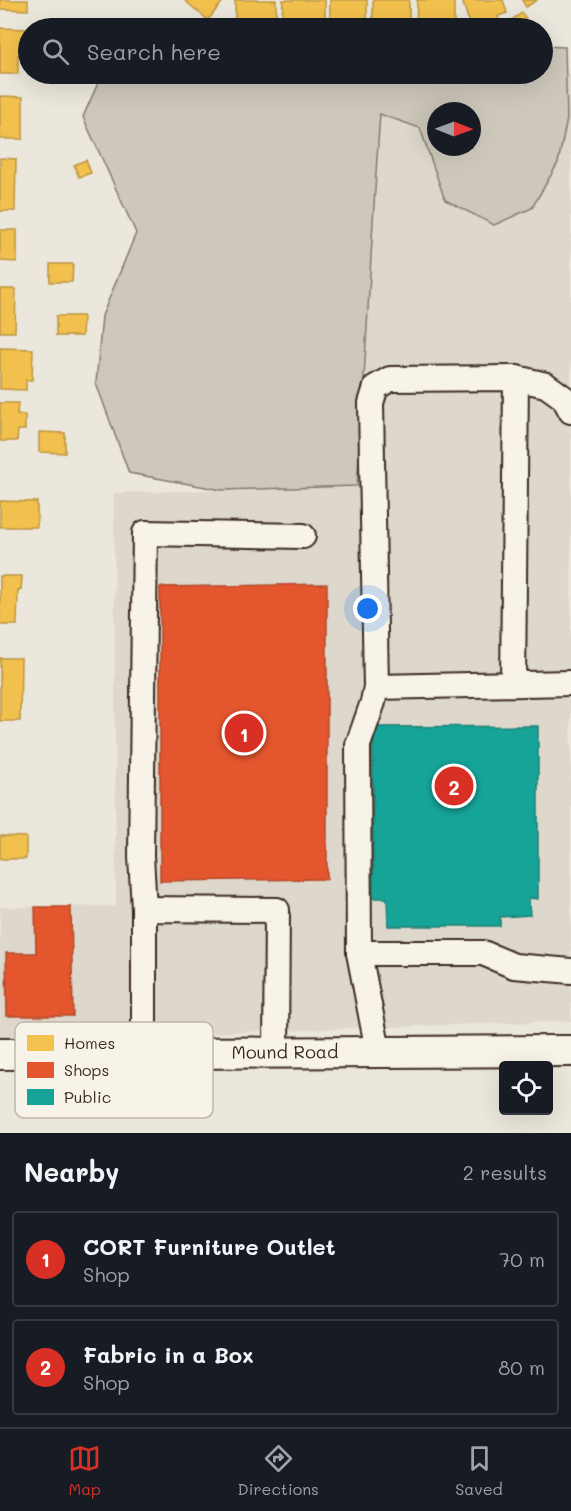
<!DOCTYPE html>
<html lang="en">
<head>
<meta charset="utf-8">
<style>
	:root { --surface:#171b24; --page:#20242c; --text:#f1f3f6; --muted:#9ea1a6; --line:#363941; --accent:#d93025 }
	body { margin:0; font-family:Mali,sans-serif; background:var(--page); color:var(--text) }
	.controls { position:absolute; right:18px; bottom:18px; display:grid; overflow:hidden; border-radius:6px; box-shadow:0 6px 24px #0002 }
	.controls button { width:54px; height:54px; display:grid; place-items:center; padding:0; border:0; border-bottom:2px solid var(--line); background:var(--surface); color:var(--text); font:30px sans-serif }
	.compass { position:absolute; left:427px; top:102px; width:54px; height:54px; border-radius:50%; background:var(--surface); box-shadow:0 6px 24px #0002; rotate:91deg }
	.you { position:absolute; left:368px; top:609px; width:21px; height:21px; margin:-15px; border:4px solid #fff; border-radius:50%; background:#1a73e8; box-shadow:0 0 0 9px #1a73e833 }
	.badge { display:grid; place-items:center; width:39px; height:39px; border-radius:50%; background:var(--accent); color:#fff; font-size:20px; font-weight:700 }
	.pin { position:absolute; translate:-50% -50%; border:3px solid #fff; box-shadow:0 2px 6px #0006 }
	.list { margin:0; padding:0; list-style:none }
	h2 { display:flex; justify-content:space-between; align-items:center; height:78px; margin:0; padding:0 24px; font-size:26px }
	h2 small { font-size:20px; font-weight:400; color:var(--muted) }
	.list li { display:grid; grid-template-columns:39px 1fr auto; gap:18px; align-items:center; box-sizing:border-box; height:96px; margin:0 12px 12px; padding:0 12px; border:2px solid var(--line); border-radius:6px }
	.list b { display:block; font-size:22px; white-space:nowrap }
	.list p { margin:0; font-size:20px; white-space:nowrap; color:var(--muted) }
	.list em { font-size:20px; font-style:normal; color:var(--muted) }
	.icon { flex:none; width:33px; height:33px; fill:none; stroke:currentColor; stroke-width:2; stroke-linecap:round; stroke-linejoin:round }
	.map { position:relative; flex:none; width:571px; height:1133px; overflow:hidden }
	.search { position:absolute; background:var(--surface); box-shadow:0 6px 24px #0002; left:18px; right:18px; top:18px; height:66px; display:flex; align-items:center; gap:15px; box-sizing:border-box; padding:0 21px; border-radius:33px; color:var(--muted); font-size:22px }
	.sheet { height:294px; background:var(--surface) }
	nav { display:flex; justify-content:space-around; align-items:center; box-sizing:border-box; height:84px; border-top:2px solid var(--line); background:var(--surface); font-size:16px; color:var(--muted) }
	nav a { display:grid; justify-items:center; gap:3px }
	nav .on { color:var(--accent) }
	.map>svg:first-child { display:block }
	.built { fill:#ddd7cc; fill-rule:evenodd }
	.green { fill:#cec8bc; stroke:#84796d; stroke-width:1.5; fill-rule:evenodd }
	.homes { fill:#f2c14e; stroke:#bb9440; stroke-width:1.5 }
	.shops { fill:#e4572e; stroke:#b14a29; stroke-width:1.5 }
	.public { fill:#17a398; stroke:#227f73; stroke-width:1.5 }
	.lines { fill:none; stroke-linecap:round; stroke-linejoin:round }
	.minor-casing { stroke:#3b2a1e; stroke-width:28 }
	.major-casing { stroke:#3b2a1e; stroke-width:34 }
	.minor { stroke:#f7f3e8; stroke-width:24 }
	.major { stroke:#f7f3e8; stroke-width:30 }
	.labels { text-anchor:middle; stroke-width:6; stroke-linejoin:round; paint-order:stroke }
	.street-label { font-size:18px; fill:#3b2a1e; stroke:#f7f3e8 }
	.key { fill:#f7f3e8; stroke:#bfb7ab; stroke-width:1.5 }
	.key-label { font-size:16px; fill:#3b2a1e }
</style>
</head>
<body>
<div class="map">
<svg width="571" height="1133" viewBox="0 0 571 1133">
	<rect width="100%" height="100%" fill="#ece7dc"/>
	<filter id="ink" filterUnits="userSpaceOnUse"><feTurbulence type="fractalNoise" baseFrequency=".0167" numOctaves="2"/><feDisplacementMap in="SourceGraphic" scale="12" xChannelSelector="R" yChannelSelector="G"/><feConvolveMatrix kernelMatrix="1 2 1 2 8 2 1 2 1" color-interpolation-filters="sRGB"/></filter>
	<g filter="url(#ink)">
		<path class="built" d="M360,74H571V1021L115,1036L0,1037V907L116,906L114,493L357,486ZM436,111H472V147H436Z"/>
		<path class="green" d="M543,46L565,47L567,119L558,163L532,208L494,225L445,200L420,128L380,114C371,238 366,362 357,486L222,490L129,473L96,383L102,316L136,233L83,117L102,74H542ZM436,111H472V147H436Z"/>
		<g class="homes">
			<polygon points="0,0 28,0 28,10 0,9"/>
			<polygon points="184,0 224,0 208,20"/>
			<rect x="235" y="0" width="41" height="24"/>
			<polygon points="283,0 325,0 325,21 282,20"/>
			<rect x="330" y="0" width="37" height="19"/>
			<polygon points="373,0 409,0 409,28 389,28 389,20 373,19"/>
			<polygon points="417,0 454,0 454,27 416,26"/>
			<polygon points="462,0 503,0 507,13 498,16 501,26 494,28 489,28 486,20 470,25"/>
			<polygon points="522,0 537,0 526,7"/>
			<polygon points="522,13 532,28 510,28 507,23"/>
			<polygon points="0,28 27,29 27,55 18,55 18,74 0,74"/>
			<polygon points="0,96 23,97 23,139 0,139"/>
			<polygon points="0,158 16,159 15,211 0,211"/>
			<polygon points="86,160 91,173 79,177 74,165"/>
			<polygon points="0,230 17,230 17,262 0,261"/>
			<polygon points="50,264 73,264 72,282 50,282"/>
			<polygon points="0,289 16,289 15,332 0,332"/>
			<polygon points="56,316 83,316 82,336 56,336"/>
			<polygon points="0,348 33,349 32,380 26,380 26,390 0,389"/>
			<polygon points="0,403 18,403 17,415 25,415 25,430 18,430 17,441 0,441"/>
			<polygon points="39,432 65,433 65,453 39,452"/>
			<polygon points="0,501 37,502 37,527 0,527"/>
			<polygon points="0,576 22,576 21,590 18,590 17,625 0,625"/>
			<polygon points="0,658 21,658 20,721 0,721"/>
			<polygon points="0,836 26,837 26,859 0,859"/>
		</g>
		<g class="shops">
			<polygon points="327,584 327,879 160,881 160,587"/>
			<polygon points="35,907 71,907 73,1016 7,1016 6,953 36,953"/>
		</g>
		<polygon class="public" points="538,726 538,899 529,898 530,915 500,917 500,926 388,926 387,898 373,898 373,727"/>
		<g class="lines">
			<g class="minor-casing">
				<g id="minor">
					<polyline points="513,684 516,378"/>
					<polyline points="376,687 571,683"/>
					<polyline points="144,909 141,856 145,533 303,536"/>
					<polyline points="359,953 483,953 514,966 571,971"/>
					<polyline points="378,1051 359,953 358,745 373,702 376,687 371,403 376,387 390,379 516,378 546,385 564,398 571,411"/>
					<polyline points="144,1053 144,909 277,910 276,1052"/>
				</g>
			</g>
			<g class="major-casing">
				<g id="major">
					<path id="s1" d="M0,1054L571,1051"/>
				</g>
			</g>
			<use href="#minor" class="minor"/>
			<use href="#major" class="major"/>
		</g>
	</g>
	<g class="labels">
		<g class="street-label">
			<text dy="6" stroke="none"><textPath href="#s1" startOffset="285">Mound Road</textPath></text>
		</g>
	</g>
	<rect x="15" y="1022" width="198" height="96" rx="9" class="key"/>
	<rect x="27" y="1035" width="27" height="16" fill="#f2c14e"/>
	<rect x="27" y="1062" width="27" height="16" fill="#e4572e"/>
	<rect x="27" y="1089" width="27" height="16" fill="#17a398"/>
	<g class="key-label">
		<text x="64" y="1049">Homes</text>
		<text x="64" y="1076">Shops</text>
		<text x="64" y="1103">Public</text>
	</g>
</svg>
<div class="controls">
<button><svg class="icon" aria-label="locate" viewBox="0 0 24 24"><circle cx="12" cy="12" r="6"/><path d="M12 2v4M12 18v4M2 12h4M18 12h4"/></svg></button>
</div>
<svg class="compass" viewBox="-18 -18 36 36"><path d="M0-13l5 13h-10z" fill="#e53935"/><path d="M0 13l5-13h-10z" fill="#9ea1a6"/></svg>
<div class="you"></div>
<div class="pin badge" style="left:244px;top:733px">1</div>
<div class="pin badge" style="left:454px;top:786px">2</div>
<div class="search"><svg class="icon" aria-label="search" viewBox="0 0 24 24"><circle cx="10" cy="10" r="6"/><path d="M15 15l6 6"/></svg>Search here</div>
</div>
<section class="sheet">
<h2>Nearby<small>2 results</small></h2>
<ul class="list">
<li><span class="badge">1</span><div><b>CORT Furniture Outlet</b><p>Shop</p></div><em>70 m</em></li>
<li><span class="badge">2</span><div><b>Fabric in a Box</b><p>Shop</p></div><em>80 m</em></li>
</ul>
</section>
<nav>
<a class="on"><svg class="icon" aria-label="map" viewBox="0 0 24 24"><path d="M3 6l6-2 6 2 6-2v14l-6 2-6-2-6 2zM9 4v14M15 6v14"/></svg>Map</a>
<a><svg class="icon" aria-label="directions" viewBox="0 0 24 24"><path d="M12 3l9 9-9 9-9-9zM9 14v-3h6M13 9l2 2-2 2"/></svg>Directions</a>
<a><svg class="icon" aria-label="saved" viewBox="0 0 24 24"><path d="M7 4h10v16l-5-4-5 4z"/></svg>Saved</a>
</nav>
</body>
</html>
